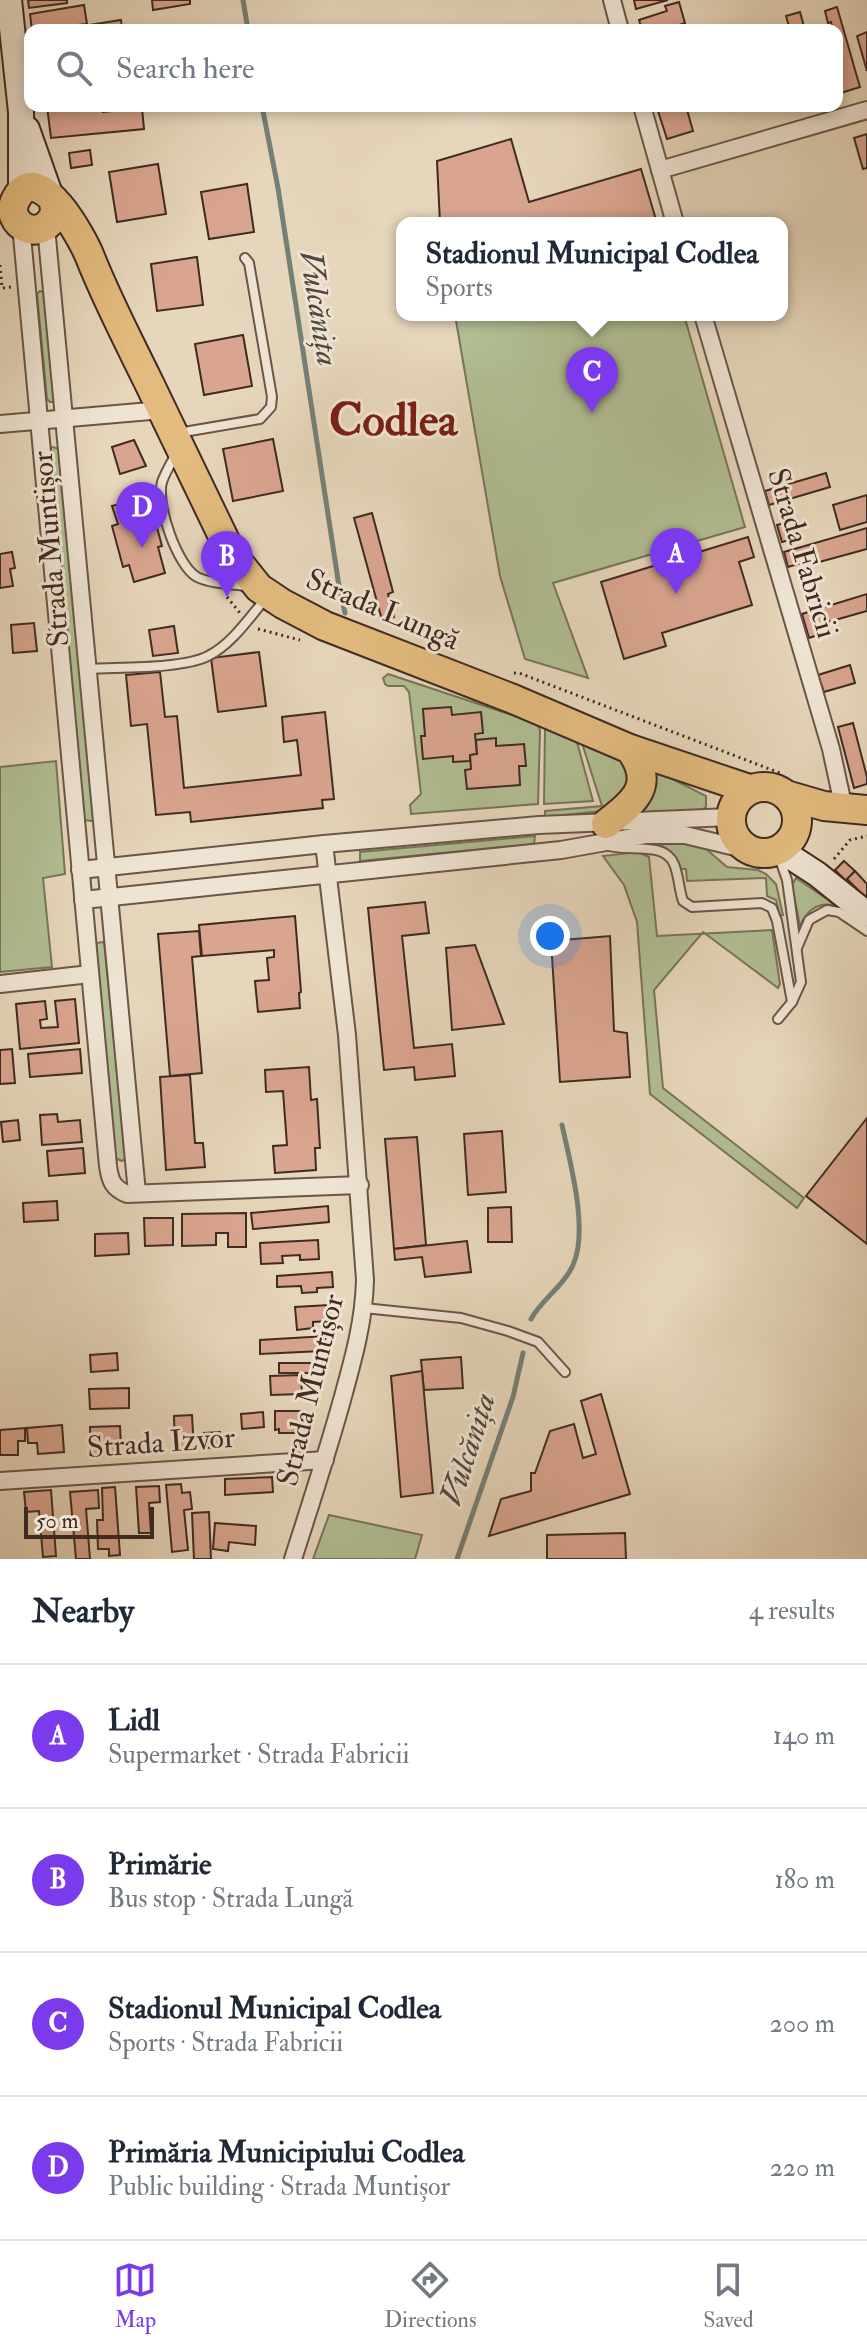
<!DOCTYPE html>
<html lang="en">
<head>
<meta charset="utf-8">
<style>
	:root { --surface:#fff; --page:#f6f6f7; --text:#1f2937; --muted:#747a83; --line:#e0e1e3; --accent:#7c3aed }
	body { margin:0; font-family:"IM FELL Double Pica",serif; background:var(--page); color:var(--text) }
	.scale { position:absolute; left:24px; bottom:20px; width:130px; box-sizing:border-box; padding-left:8px; border:4px solid #402a22; border-top:0; font-size:22px; line-height:28px; white-space:nowrap; color:#402a22; -webkit-text-stroke:6px #efe4d3; paint-order:stroke }
	.you { position:absolute; left:550px; top:936px; width:28px; height:28px; margin:-20px; border:6px solid #fff; border-radius:50%; background:#1a73e8; box-shadow:0 0 0 12px #1a73e833 }
	.badge { display:grid; place-items:center; width:52px; height:52px; border-radius:50%; background:var(--accent); color:#fff; font-size:26px; font-weight:700 }
	.pin { position:absolute; translate:-50% -66px; filter:drop-shadow(0 2px 4px #0008) }
	.pin::after { content:''; position:absolute; top:42px; width:28px; height:24px; background:inherit; clip-path:polygon(0 0,100% 0,50% 100%) }
	.popup { position:absolute; left:396px; top:217px; width:392px; height:104px; box-sizing:border-box; display:grid; place-content:center; border-radius:16px; background:var(--surface); filter:drop-shadow(0 2px 6px #0005); font-size:26px; white-space:nowrap; color:var(--muted) }
	.popup b { font-size:30px; color:var(--text) }
	.popup::after { content:''; position:absolute; left:50%; top:100%; margin-left:-16px; border:16px solid transparent; border-top-color:var(--surface) }
	.list { margin:0; padding:0; list-style:none }
	h2 { display:flex; justify-content:space-between; align-items:center; height:104px; margin:0; padding:0 32px; font-size:34px }
	h2 small { font-size:26px; font-weight:400; color:var(--muted) }
	.list li { display:grid; grid-template-columns:52px 1fr auto; gap:24px; align-items:center; box-sizing:border-box; height:144px; padding:0 32px; border-top:2px solid var(--line) }
	.list b { display:block; font-size:30px; white-space:nowrap }
	.list p { margin:0; font-size:26px; white-space:nowrap; color:var(--muted) }
	.list em { font-size:26px; font-style:normal; color:var(--muted) }
	.icon { flex:none; width:44px; height:44px; fill:none; stroke:currentColor; stroke-width:2; stroke-linecap:round; stroke-linejoin:round }
	.map { position:relative; flex:none; width:867px; height:1559px; overflow:hidden }
	.search { position:absolute; background:var(--surface); box-shadow:0 4px 12px #0003; left:24px; right:24px; top:24px; height:88px; display:flex; align-items:center; gap:20px; box-sizing:border-box; padding:0 28px; border-radius:16px; color:var(--muted); font-size:30px }
	.sheet { height:680px; background:var(--surface) }
	nav { display:flex; justify-content:space-around; align-items:center; box-sizing:border-box; height:112px; border-top:2px solid var(--line); background:var(--surface); font-size:22px; color:var(--muted) }
	nav a { display:grid; justify-items:center; gap:4px }
	nav .on { color:var(--accent) }
	.map>svg:first-child { display:block }
	.green { fill:#b1be93; stroke:#78745a; stroke-width:2 }
	.lines { fill:none; stroke-linecap:round; stroke-linejoin:round }
	.stream { stroke:#748077; stroke-width:5 }
	.building { fill:#daa590; stroke:#402a22; stroke-width:2 }
	.service-casing { stroke:#6a5548; stroke-width:12 }
	.minor-casing { stroke:#6a5548; stroke-width:20 }
	.secondary-casing { stroke:#402a22; stroke-width:28 }
	.trunk-casing { stroke:#402a22; stroke-width:32 }
	.path { stroke:#402a22; stroke-width:3; stroke-dasharray:2 4; stroke-linecap:butt }
	.service { stroke:#efe4d3; stroke-width:8 }
	.minor { stroke:#efe4d3; stroke-width:16 }
	.secondary { stroke:#efe4d3; stroke-width:24 }
	.trunk { stroke:#e3bb7e; stroke-width:28 }
	.labels { text-anchor:middle; stroke-width:6; stroke-linejoin:round; paint-order:stroke }
	.street-label { font-size:30px; fill:#402a22; stroke:#efe4d3 }
	.water-label { font-size:32px; font-style:italic; fill:#51473e; stroke:#efe4d3 }
	.town-label { font-size:46px; font-weight:bold; fill:#7a1f14; stroke:#efe4d3 }
</style>
</head>
<body>
<div class="map">
<svg width="867" height="1559" viewBox="0 0 867 1559">
	<rect width="100%" height="100%" fill="#e6d6bb"/>
	<filter id="stains"><feTurbulence type="fractalNoise" baseFrequency=".0025" numOctaves="4"/><feColorMatrix values="0 0 0 0 .2 0 0 0 0 .09 0 0 0 0 .02 0 0 0 .5 -.17"/></filter>
	<radialGradient id="worn" r=".72"><stop offset=".6" stop-color="#630" stop-opacity="0"/><stop offset="1" stop-color="#630" stop-opacity=".3"/></radialGradient>
	<g class="green">
		<polygon points="40,291 46,293 55,402 50,402 47,399 37,294"/>
		<polygon points="455,315 684,315 745,527 553,583 588,678 525,659 500,576"/>
		<polygon points="52,447 61,449 95,820 92,821 84,820 50,450"/>
		<polygon points="388,674 536,723 540,730 538,804 411,814 410,805 421,794 409,692 404,686 388,686 385,684 383,678"/>
		<polygon points="545,727 577,742 593,801 544,804"/>
		<polygon points="580,737 621,758 636,778 603,811 545,817 545,811 602,806"/>
		<polygon points="56,761 65,874 43,878 52,967 0,972 0,767"/>
		<polygon points="645,765 706,796 706,807 698,812 625,817"/>
		<polygon points="535,836 534,844 360,861 360,852"/>
		<path d="M654,839H683L705,848L727,867L758,870L766,874L776,884L783,915L780,916L776,900L767,896L766,878L687,881L686,869H679C671,837 647,843 621,847Z"/>
		<polygon points="638,852 649,857 657,936 772,930 780,984 778,988 703,932 654,990 663,1088 804,1198 797,1208 650,1094 637,922 624,885 603,856"/>
		<path d="M796,878L837,906C819,901 807,910 800,926L792,885Z"/>
		<polygon points="104,942 126,1158 122,1161 115,1158 96,946 97,943"/>
		<polygon points="329,1515 422,1535 415,1559 313,1559"/>
	</g>
	<g class="lines">
		<g class="stream">
			<polyline points="243,0 248,30"/>
			<polyline points="262,106 278,188 339,586 345,613"/>
			<path d="M531,1319C542,1299 563,1287 573,1265C589,1230 570,1162 562,1125"/>
			<polyline points="457,1559 513,1397 523,1353"/>
		</g>
	</g>
	<g class="building">
		<polygon points="28,0 67,0 67,3 29,8"/>
		<polygon points="152,0 190,0 190,4 153,10"/>
		<polygon points="634,0 668,0 636,9"/>
		<polygon points="679,2 685,23 665,30 642,30 639,20 667,11 665,6"/>
		<polygon points="84,5 87,24 32,30 30,14"/>
		<polygon points="837,7 860,87 841,93 837,78 837,54 840,53 837,30 833,30 831,22 828,23 825,11"/>
		<polygon points="800,12 805,30 790,30 786,16"/>
		<polygon points="121,20 122,30 58,30"/>
		<polygon points="867,32 867,71 857,36"/>
		<polygon points="47,106 102,106 103,112 142,108 144,129 51,138"/>
		<polygon points="675,106 686,106 693,131 667,139 658,111"/>
		<polygon points="867,134 867,168 863,169 854,138"/>
		<polygon points="511,139 529,202 641,169 657,223 440,223 437,161"/>
		<polygon points="90,150 92,165 71,168 69,153"/>
		<polygon points="158,164 166,214 117,222 109,172"/>
		<polygon points="247,184 254,232 209,239 201,192"/>
		<polygon points="197,257 203,305 157,311 151,264"/>
		<polygon points="243,335 252,386 204,395 195,344"/>
		<polygon points="273,439 283,491 233,501 223,449"/>
		<polygon points="134,440 146,466 120,474 112,447"/>
		<polygon points="826,473 830,487 769,505 765,491"/>
		<polygon points="867,495 867,522 840,530 833,505"/>
		<polygon points="145,498 152,525 156,524 162,546 158,547 165,573 134,582 129,565 123,567 112,526 118,524 112,506"/>
		<polygon points="372,513 393,592 388,594 394,617 382,620 354,518"/>
		<polygon points="795,520 800,537 782,542 777,525"/>
		<polygon points="867,528 867,549 812,564 811,560 788,567 784,552"/>
		<polygon points="748,537 754,557 739,562 752,605 662,633 666,646 624,659 601,582"/>
		<polygon points="12,552 15,568 10,569 13,586 0,588 0,554"/>
		<polygon points="867,594 867,611 828,622 830,631 809,638 802,614"/>
		<polygon points="34,623 37,651 13,653 11,625"/>
		<polygon points="174,626 178,653 153,656 149,630"/>
		<polygon points="259,652 266,706 218,712 211,658"/>
		<polygon points="850,665 855,683 824,692 818,675"/>
		<polygon points="160,672 165,717 177,716 184,788 301,775 297,740 284,742 282,717 325,712 334,799 322,800 323,808 191,822 190,812 156,815 147,724 131,726 126,675"/>
		<polygon points="451,707 452,715 481,712 483,733 475,734 477,754 470,755 470,761 453,762 453,756 423,759 421,736 425,736 423,709"/>
		<polygon points="853,723 867,777 867,784 854,788 838,727"/>
		<polygon points="496,738 496,746 524,744 526,766 519,766 520,785 467,789 465,770 471,769 470,755 477,754 476,740"/>
		<polygon points="844,861 855,871 846,881 835,870"/>
		<polygon points="855,871 867,884 867,899 847,879"/>
		<polygon points="425,902 429,933 402,936 414,1048 452,1044 455,1076 415,1080 414,1067 384,1070 368,908"/>
		<polygon points="295,916 301,992 299,993 300,1008 258,1012 255,981 269,980 267,958 274,957 274,950 202,956 199,925"/>
		<polygon points="199,931 201,956 192,957 202,1073 170,1076 158,934"/>
		<polygon points="610,936 614,1031 627,1033 630,1077 560,1082 551,941"/>
		<polygon points="475,945 504,1024 452,1030 446,948"/>
		<polygon points="75,999 79,1043 20,1049 16,1004 45,1001 47,1019 40,1020 41,1028 58,1027 55,1001"/>
		<polygon points="12,1049 15,1083 0,1084 0,1050"/>
		<polygon points="80,1049 82,1073 30,1077 28,1054"/>
		<polygon points="309,1067 311,1100 317,1099 320,1148 315,1148 316,1170 275,1173 273,1146 287,1145 283,1091 266,1092 265,1070"/>
		<polygon points="190,1075 195,1143 203,1143 205,1167 166,1170 160,1077"/>
		<polygon points="57,1114 58,1122 80,1120 82,1142 42,1145 40,1115"/>
		<polygon points="867,1118 867,1244 806,1196"/>
		<polygon points="18,1120 20,1140 3,1142 1,1122"/>
		<polygon points="502,1131 506,1192 468,1195 464,1134"/>
		<polygon points="417,1137 426,1245 394,1249 385,1139"/>
		<polygon points="83,1148 85,1173 49,1176 47,1151"/>
		<polygon points="57,1201 58,1220 24,1222 23,1203"/>
		<polygon points="328,1206 329,1222 253,1229 251,1213"/>
		<polygon points="511,1207 512,1242 488,1242 488,1208"/>
		<polygon points="246,1213 246,1247 228,1247 228,1233 216,1233 216,1245 182,1246 182,1214"/>
		<polygon points="144,1218 173,1218 173,1245 145,1246"/>
		<polygon points="128,1233 129,1254 95,1256 95,1234"/>
		<polygon points="318,1240 319,1259 300,1260 300,1255 282,1256 283,1263 261,1264 260,1243"/>
		<polygon points="467,1241 471,1272 425,1277 422,1257 395,1260 394,1249"/>
		<polygon points="332,1272 333,1287 317,1288 317,1292 302,1293 301,1286 277,1287 277,1276"/>
		<polygon points="329,1305 330,1321 313,1322 313,1328 297,1330 295,1307"/>
		<polygon points="326,1336 322,1351 260,1354 260,1340"/>
		<polygon points="117,1353 118,1370 91,1372 90,1355"/>
		<polygon points="461,1357 463,1388 424,1390 421,1360"/>
		<rect x="279" y="1363" width="40" height="10"/>
		<polygon points="422,1371 433,1493 401,1497 391,1376"/>
		<polygon points="301,1375 302,1394 271,1395 270,1376"/>
		<polygon points="129,1388 129,1408 90,1409 89,1389"/>
		<polygon points="601,1394 630,1494 489,1536 501,1499 531,1491 531,1473 535,1473 550,1431 574,1424 583,1458 596,1454 581,1401"/>
		<polygon points="275,1411 301,1411 301,1433 279,1433 279,1429 275,1430"/>
		<polygon points="263,1412 264,1427 242,1429 241,1414"/>
		<polygon points="192,1415 194,1451 175,1451 174,1416"/>
		<polygon points="62,1425 64,1452 38,1454 37,1443 28,1443 27,1428"/>
		<polygon points="120,1426 121,1446 116,1446 116,1454 91,1456 90,1427"/>
		<polygon points="25,1428 25,1441 18,1441 18,1455 0,1455 0,1430"/>
		<polygon points="220,1432 220,1447 205,1448 204,1433"/>
		<polygon points="272,1477 273,1492 225,1495 225,1479"/>
		<polygon points="181,1484 182,1493 190,1492 192,1509 184,1510 188,1550 172,1552 166,1485"/>
		<polygon points="159,1486 160,1502 149,1503 151,1533 139,1533 136,1487"/>
		<polygon points="115,1487 120,1555 109,1556 109,1549 98,1549 97,1520 103,1520 102,1488"/>
		<polygon points="51,1490 56,1556 43,1557 39,1511 26,1512 24,1492"/>
		<polygon points="98,1490 99,1508 86,1509 90,1559 76,1559 70,1492"/>
		<polygon points="209,1512 211,1559 194,1559 192,1513"/>
		<polygon points="215,1523 256,1526 255,1545 229,1542 228,1551 213,1549"/>
		<polygon points="625,1533 626,1559 547,1559 547,1535"/>
	</g>
	<g class="lines">
		<g class="service-casing">
			<g id="service">
				<polyline points="178,433 260,419 271,407 272,397 249,263 245,258"/>
				<path d="M176,454C171,463 165,473 162,482C156,504 177,566 197,577C211,584 231,584 246,586"/>
				<path d="M89,669C119,667 183,669 208,656C231,645 250,617 266,598"/>
				<path d="M606,845C626,853 664,840 674,864C679,876 679,890 683,901L692,907L762,903L772,908L777,921L792,1002"/>
				<polyline points="797,948 809,920 827,910 839,912 867,931"/>
				<polyline points="778,1019 792,1002 801,982 787,880 779,857"/>
				<polyline points="364,1308 461,1318 508,1331 538,1342 565,1372"/>
			</g>
		</g>
		<g class="minor-casing">
			<g id="minor">
				<polyline points="612,0 620,30"/>
				<polyline points="642,106 675,223"/>
				<polyline points="660,170 867,110"/>
				<path d="M21,225L108,1166C110,1181 113,1188 127,1194L360,1185"/>
				<polyline points="46,227 137,1193"/>
				<polyline points="703,315 831,749 844,809"/>
				<polyline points="0,424 162,410"/>
				<polyline points="80,870 324,844 539,825 730,817"/>
				<polyline points="83,900 561,850 645,835 685,835 752,851"/>
				<polyline points="0,984 90,974"/>
				<polyline points="0,1481 325,1460"/>
				<path d="M293,1559C310,1506 327,1454 342,1400C353,1360 364,1322 365,1280L347,1035L324,844"/>
			</g>
		</g>
		<g class="secondary-casing">
			<g id="secondary">
				<polyline points="9,0 21,112 21,192"/>
				<polyline points="27,129 50,194"/>
				<polyline points="780,850 817,874 867,914"/>
			</g>
		</g>
		<g class="trunk-casing">
			<g id="trunk">
				<path d="M54,200L55,213C42,246 2,224 16,199C38,156 83,239 90,257C107,300 129,342 149,383C177,440 204,497 231,553L259,588L283,604L325,626L513,699L630,749L749,789"/>
				<circle cx="764" cy="820" r="33"/>
				<polyline points="786,795 824,806 867,810"/>
				<path d="M606,824C635,801 656,785 630,749"/>
			</g>
		</g>
		<g class="path">
			<polyline points="0,265 2,288 11,287"/>
			<polyline points="227,597 240,613"/>
			<polyline points="258,629 300,640"/>
			<polyline points="514,673 519,673 780,773"/>
			<polyline points="834,859 850,840 867,836"/>
		</g>
		<use href="#service" class="service"/>
		<use href="#minor" class="minor"/>
		<use href="#secondary" class="secondary"/>
		<use href="#trunk" class="trunk"/>
	</g>
	<g class="labels">
		<g class="street-label">
			<text transform="translate(50 549) rotate(-95)" y="10">Strada Muntișor</text>
			<text transform="translate(803 553) rotate(73)" y="10">Strada Fabricii</text>
			<text transform="translate(383 609) rotate(23)" y="10">Strada Lungă</text>
			<text transform="translate(310 1390) rotate(-76)" y="10">Strada Muntișor</text>
			<text transform="translate(161 1442) rotate(-4)" y="10">Strada Izvor</text>
		</g>
		<g class="water-label">
			<text transform="translate(320 308) rotate(81)" y="11">Vulcănița</text>
			<text transform="translate(467 1449) rotate(-72)" y="11">Vulcănița</text>
		</g>
		<g class="town-label">
			<text x="393" y="435">Codlea</text>
		</g>
	</g>
	<rect width="100%" height="100%" filter="url(#stains)"/>
	<rect width="100%" height="100%" fill="url(#worn)"/>
</svg>
<div class="scale">50 m</div>
<div class="you"></div>
<div class="pin badge" style="left:676px;top:594px">A</div>
<div class="pin badge" style="left:227px;top:597px">B</div>
<div class="pin badge" style="left:592px;top:413px">C</div>
<div class="popup"><b>Stadionul Municipal Codlea</b>Sports</div>
<div class="pin badge" style="left:142px;top:548px">D</div>
<div class="search"><svg class="icon" aria-label="search" viewBox="0 0 24 24"><circle cx="10" cy="10" r="6"/><path d="M15 15l6 6"/></svg>Search here</div>
</div>
<section class="sheet">
<h2>Nearby<small>4 results</small></h2>
<ul class="list">
<li><span class="badge">A</span><div><b>Lidl</b><p>Supermarket · Strada Fabricii</p></div><em>140 m</em></li>
<li><span class="badge">B</span><div><b>Primărie</b><p>Bus stop · Strada Lungă</p></div><em>180 m</em></li>
<li><span class="badge">C</span><div><b>Stadionul Municipal Codlea</b><p>Sports · Strada Fabricii</p></div><em>200 m</em></li>
<li><span class="badge">D</span><div><b>Primăria Municipiului Codlea</b><p>Public building · Strada Muntișor</p></div><em>220 m</em></li>
</ul>
</section>
<nav>
<a class="on"><svg class="icon" aria-label="map" viewBox="0 0 24 24"><path d="M3 6l6-2 6 2 6-2v14l-6 2-6-2-6 2zM9 4v14M15 6v14"/></svg>Map</a>
<a><svg class="icon" aria-label="directions" viewBox="0 0 24 24"><path d="M12 3l9 9-9 9-9-9zM9 14v-3h6M13 9l2 2-2 2"/></svg>Directions</a>
<a><svg class="icon" aria-label="saved" viewBox="0 0 24 24"><path d="M7 4h10v16l-5-4-5 4z"/></svg>Saved</a>
</nav>
</body>
</html>
